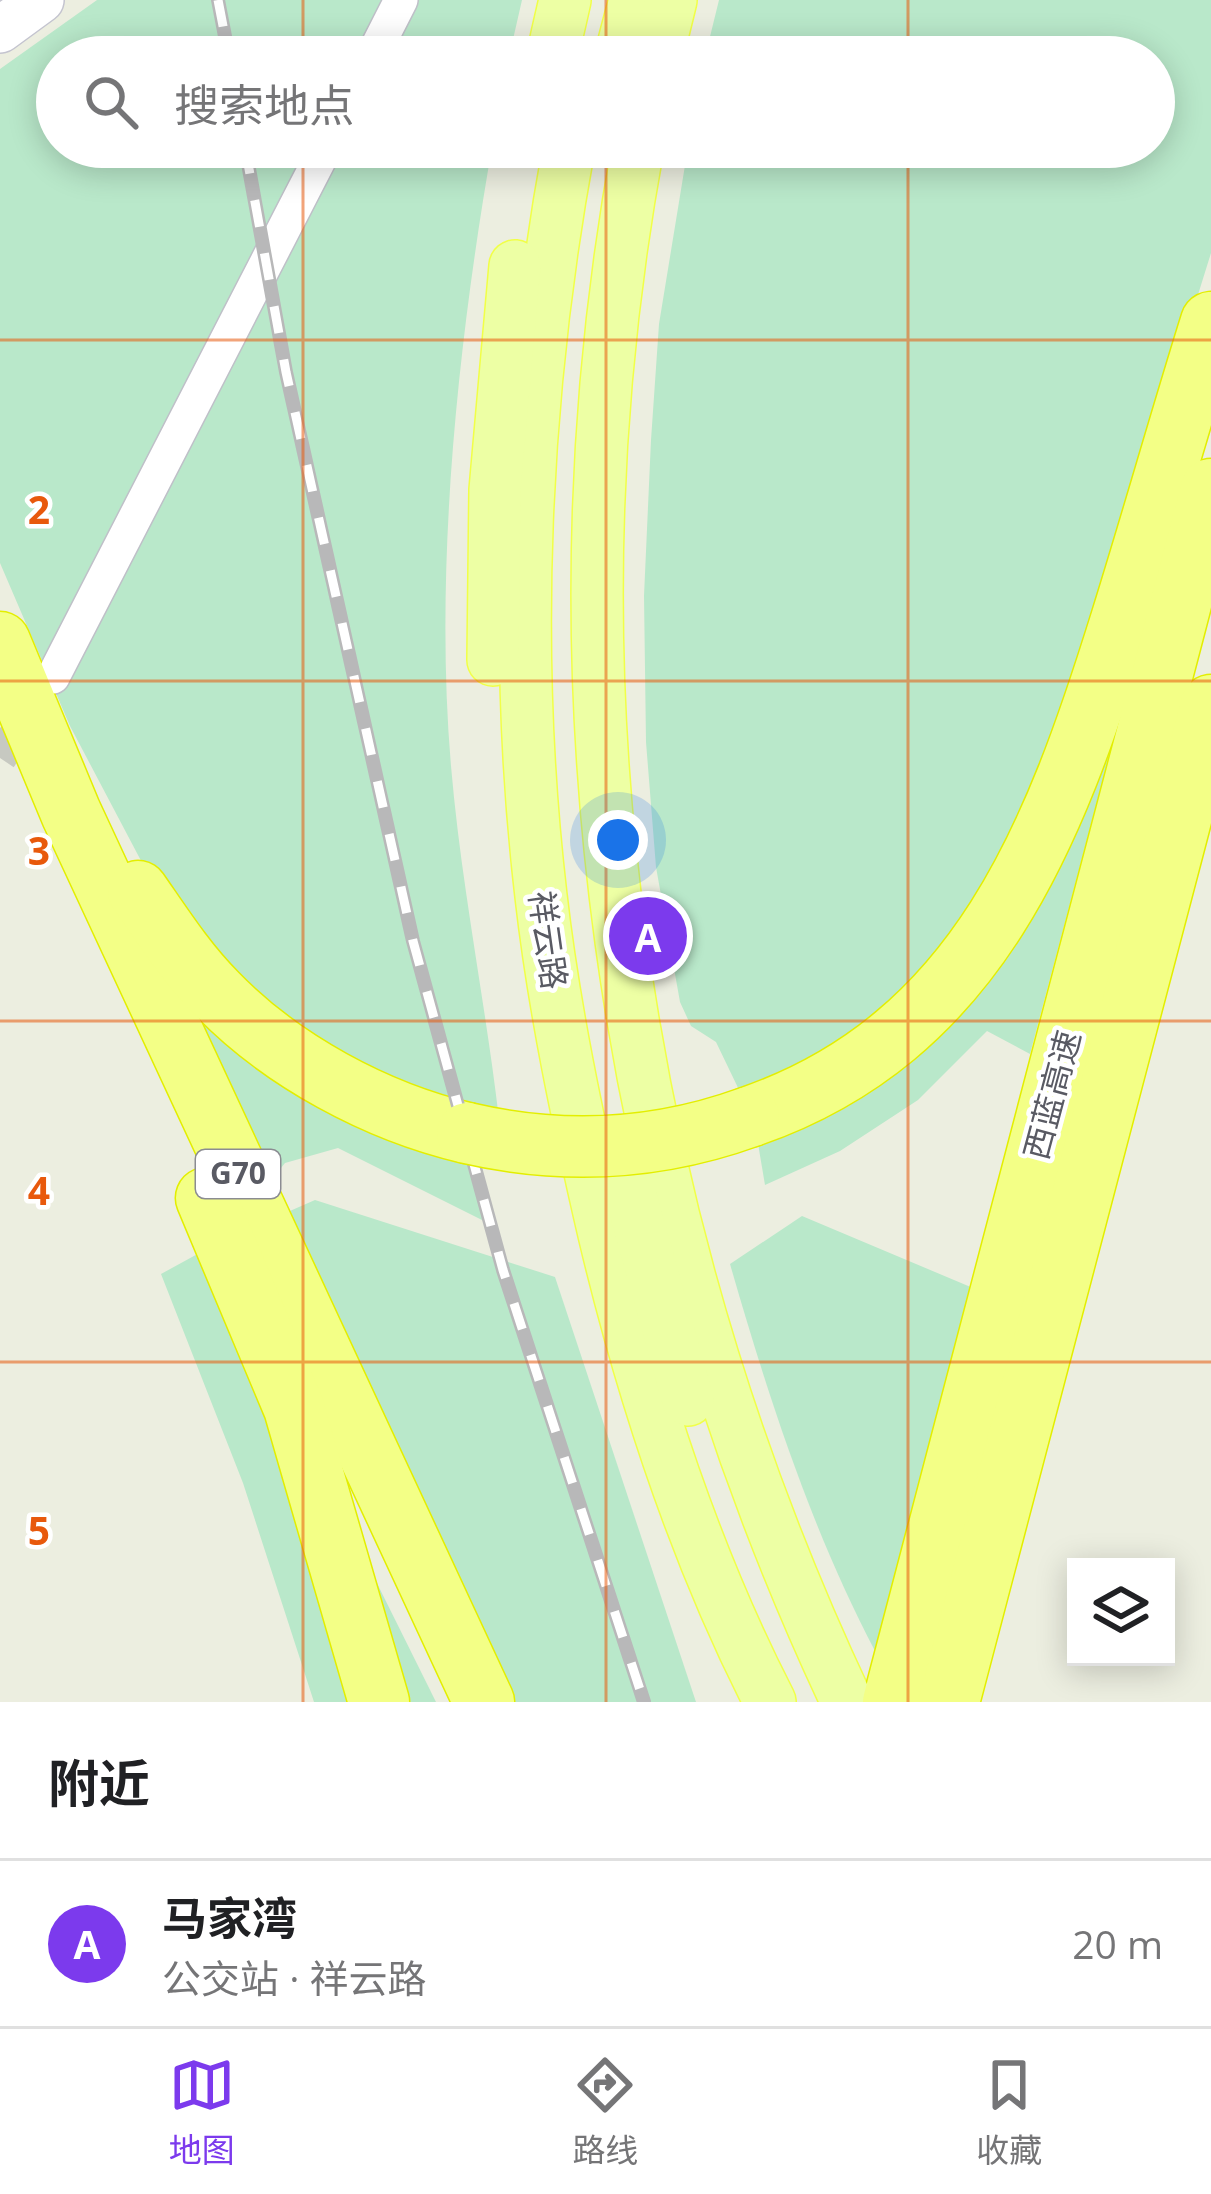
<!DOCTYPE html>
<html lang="zh">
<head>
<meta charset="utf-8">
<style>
	:root { --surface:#fff; --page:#f6f6f6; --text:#202124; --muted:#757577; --line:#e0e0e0; --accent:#7c3aed }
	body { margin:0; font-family:"Open Sans","Noto Sans SC",sans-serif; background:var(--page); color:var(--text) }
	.controls { position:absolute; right:36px; bottom:36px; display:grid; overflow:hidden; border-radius:0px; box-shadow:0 6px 30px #0003 }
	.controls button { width:108px; height:108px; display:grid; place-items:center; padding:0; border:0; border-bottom:3px solid var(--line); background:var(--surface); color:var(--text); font:60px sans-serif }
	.you { position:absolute; left:618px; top:840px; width:42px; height:42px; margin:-30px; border:9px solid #fff; border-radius:50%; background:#1a73e8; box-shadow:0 0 0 18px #1a73e833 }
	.badge { display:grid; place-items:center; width:78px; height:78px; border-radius:50%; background:var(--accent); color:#fff; font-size:39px; font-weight:700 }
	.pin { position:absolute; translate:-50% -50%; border:6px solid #fff; box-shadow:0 3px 12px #0006 }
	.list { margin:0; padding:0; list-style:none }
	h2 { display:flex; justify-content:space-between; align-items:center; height:156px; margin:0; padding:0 48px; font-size:51px }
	h2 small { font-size:39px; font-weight:400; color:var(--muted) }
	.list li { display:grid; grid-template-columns:78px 1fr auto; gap:36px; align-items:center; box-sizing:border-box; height:168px; padding:0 48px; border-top:3px solid var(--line) }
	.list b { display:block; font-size:45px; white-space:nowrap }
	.list p { margin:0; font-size:39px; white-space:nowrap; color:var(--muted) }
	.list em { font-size:39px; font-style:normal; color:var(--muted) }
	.icon { flex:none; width:66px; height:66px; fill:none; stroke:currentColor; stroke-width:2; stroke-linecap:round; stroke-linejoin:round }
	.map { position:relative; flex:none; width:1211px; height:1702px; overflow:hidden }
	.search { position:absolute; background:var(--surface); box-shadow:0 6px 30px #0003; left:36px; right:36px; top:36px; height:132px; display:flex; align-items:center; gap:30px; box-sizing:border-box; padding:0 42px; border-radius:66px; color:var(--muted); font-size:45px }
	.sheet { height:324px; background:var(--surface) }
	nav { display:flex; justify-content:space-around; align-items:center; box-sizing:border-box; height:168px; border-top:3px solid var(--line); background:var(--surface); font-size:33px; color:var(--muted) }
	nav a { display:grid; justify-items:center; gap:6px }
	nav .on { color:var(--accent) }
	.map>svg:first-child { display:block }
	.green { fill:#b9e8ca }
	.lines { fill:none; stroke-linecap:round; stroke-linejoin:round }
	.street-tunnel { stroke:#c7c9c1; stroke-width:33; stroke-dasharray:33 16; stroke-linecap:butt }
	.street-casing { stroke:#bfc0c8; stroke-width:36 }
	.secondary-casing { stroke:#c4c4cf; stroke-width:48 }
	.primary-casing { stroke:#f1ff48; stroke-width:54 }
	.highway-casing { stroke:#e3ee00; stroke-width:63 }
	.street { stroke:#fff; stroke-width:33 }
	.secondary { stroke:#fff; stroke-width:45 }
	.primary { stroke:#edffa4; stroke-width:51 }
	.highway { stroke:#f3ff86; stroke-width:60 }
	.rail-casing { stroke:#b8b8b9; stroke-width:14 }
	.rail { stroke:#fff; stroke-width:9; stroke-dasharray:27; stroke-linecap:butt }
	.highway-bridge-casing { stroke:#e3ee00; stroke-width:63; stroke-linecap:butt }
	.highway-bridge { stroke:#f3ff86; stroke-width:60 }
	.grid { fill:none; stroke:#e8590c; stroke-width:3; stroke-opacity:0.55 }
	.labels { text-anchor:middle; stroke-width:9; stroke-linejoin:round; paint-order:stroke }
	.shield { fill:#fff; stroke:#8b8c92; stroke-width:3 }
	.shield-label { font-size:30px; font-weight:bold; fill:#595a63 }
	.street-label { font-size:33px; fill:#595a63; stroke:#fff }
	.grid-label { font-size:39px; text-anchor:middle; font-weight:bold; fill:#e8590c; stroke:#fff; stroke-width:9; stroke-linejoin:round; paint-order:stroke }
</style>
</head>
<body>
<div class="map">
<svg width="1211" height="1702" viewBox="0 0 1211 1702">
	<rect width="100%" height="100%" fill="#eceee0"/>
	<g class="green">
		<path d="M97,0H522L509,57H57V147H492C458,342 434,568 451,766C461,884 485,1000 499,1119L361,1070L271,1016L148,874L70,726L0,563V69Z"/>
		<polygon points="719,0 1211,0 1211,253 1052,763 933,968 832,1052 741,1094 716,1042 691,1026 680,1002 656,867 646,742 644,596 651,440 659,324 688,147 1154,147 1154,57 705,57"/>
		<polygon points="1124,700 1030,1054 987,1031 918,1100 840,1151 765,1185 756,1132 872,1070"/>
		<polygon points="180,997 467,1155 484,1221 338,1148 285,1163 265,1188"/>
		<polygon points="315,1200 555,1277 696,1702 509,1702 283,1214"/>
		<path d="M802,1216L973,1288L875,1651C811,1529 768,1396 730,1264Z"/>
		<polygon points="203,1251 274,1429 357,1702 314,1702 243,1483 161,1274"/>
		<polygon points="355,1539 436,1702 393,1702"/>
	</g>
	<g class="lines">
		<polyline class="street-tunnel" points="0,758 32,710"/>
		<g class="street-casing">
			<g id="street">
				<polyline points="372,57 401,0"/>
				<polyline points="53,677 326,147"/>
			</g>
		</g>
		<g class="secondary-casing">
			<polyline id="secondary" points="0,30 41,0"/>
		</g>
		<g class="primary-casing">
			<g id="primary">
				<polyline points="552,57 565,0"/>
				<polyline points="620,57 635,0"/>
				<polyline points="657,57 671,0"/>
				<path d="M569,147C524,391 512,649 541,896C554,1009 578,1122 604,1234C642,1393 695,1556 770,1702"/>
				<path d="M638,147C541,672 620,1221 847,1702"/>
				<polyline points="493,660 495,490 515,266"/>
				<polyline points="630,1193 688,1400"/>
			</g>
		</g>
		<g class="highway-casing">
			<g id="highway">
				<polyline points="0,642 71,813 484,1702"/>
				<path d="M138,891C163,927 186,963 217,994C282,1061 377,1112 467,1133"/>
				<path d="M749,1117C979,1038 1055,832 1121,620C1152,521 1180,421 1211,322"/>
				<polyline points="206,1198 294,1408 379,1702"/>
				<polyline points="893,1702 1211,489"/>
				<polyline points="949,1702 1211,705"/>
			</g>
		</g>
		<use href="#street" class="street"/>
		<use href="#secondary" class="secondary"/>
		<use href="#primary" class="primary"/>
		<use href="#highway" class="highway"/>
		<g class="rail-casing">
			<g id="rail">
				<polyline points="218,0 229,57"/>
				<polyline points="245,147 286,372 413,941 503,1270 644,1702"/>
			</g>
		</g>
		<use href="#rail" class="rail"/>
		<g class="highway-bridge-casing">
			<path id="highway-bridge" d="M467,1133C562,1155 658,1150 749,1117"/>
		</g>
		<use href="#highway-bridge" class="highway-bridge"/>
	</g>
	<path class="grid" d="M303,0V57M606,0V57M908,0V57M303,147V1702M606,147V1702M908,147V1702M0,340H1211M0,681H1211M0,1021H1211M0,1362H1211"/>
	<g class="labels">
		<rect class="shield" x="196" y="1150" width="84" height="48" rx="9"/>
		<g class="shield-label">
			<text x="238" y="1184">G70</text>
		</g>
		<g class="street-label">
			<text transform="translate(548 940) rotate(82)" y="12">祥云路</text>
			<text transform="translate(1052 1095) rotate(-75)" y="12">西蓝高速</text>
		</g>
	</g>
	<g class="grid-label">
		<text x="39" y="524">2</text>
		<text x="39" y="865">3</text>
		<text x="39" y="1205">4</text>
		<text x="39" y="1545">5</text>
	</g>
</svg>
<div class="controls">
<button><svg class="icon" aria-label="layers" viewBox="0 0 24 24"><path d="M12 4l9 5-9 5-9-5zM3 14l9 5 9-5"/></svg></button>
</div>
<div class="you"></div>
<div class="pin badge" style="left:648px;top:936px">A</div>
<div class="search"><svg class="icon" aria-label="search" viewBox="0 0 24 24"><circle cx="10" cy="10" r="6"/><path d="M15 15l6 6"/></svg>搜索地点</div>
</div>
<section class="sheet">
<h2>附近<small></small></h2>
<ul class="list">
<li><span class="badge">A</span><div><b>马家湾</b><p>公交站 · 祥云路</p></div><em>20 m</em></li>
</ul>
</section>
<nav>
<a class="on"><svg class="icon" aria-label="map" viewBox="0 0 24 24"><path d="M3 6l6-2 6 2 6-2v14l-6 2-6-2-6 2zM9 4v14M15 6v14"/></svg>地图</a>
<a><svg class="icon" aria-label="directions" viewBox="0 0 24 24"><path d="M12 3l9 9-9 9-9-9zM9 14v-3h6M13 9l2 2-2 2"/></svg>路线</a>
<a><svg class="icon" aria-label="saved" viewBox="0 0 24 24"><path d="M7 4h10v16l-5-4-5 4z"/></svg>收藏</a>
</nav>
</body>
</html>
